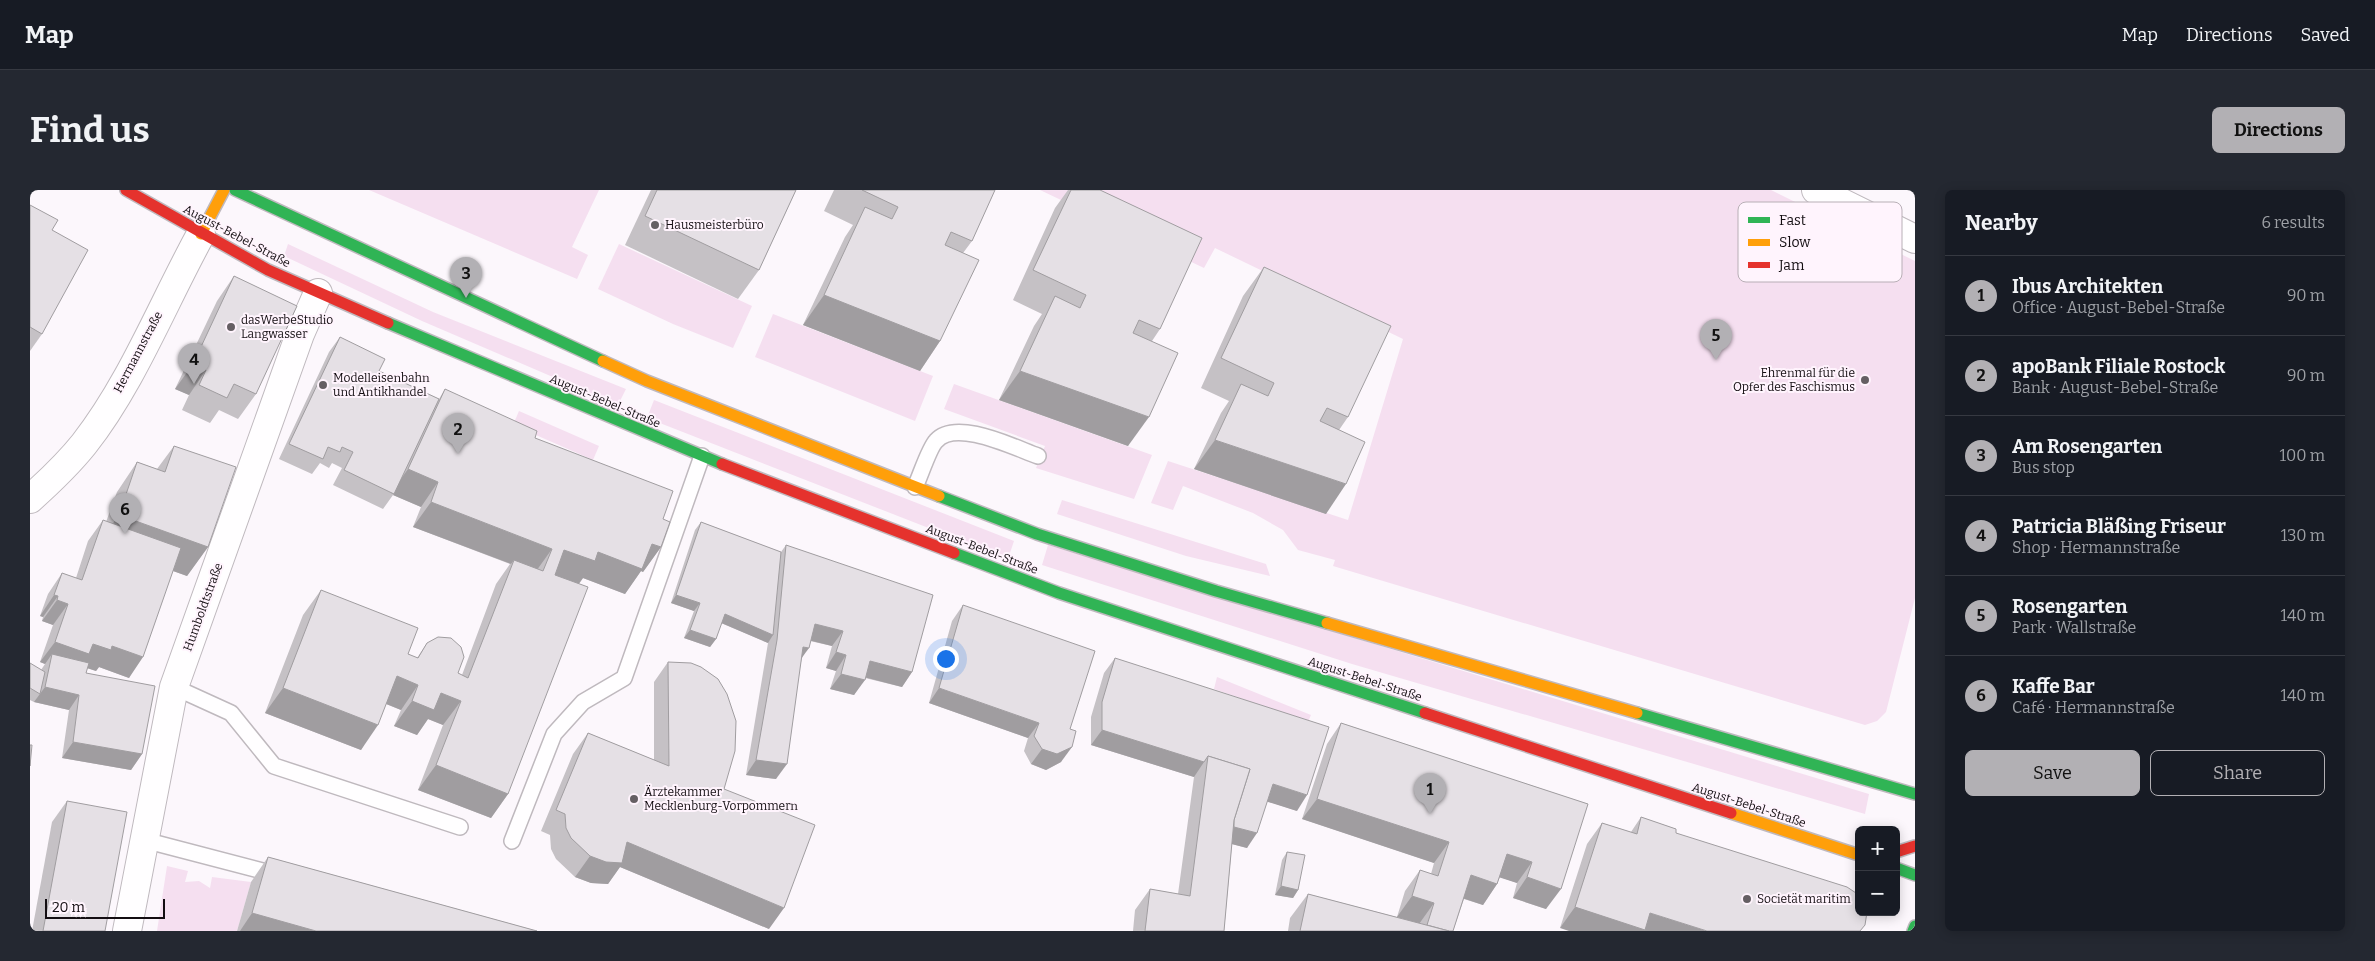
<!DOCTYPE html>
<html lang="en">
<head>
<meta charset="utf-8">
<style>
	:root { --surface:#171b24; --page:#242831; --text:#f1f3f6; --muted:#9ea1a6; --line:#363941; --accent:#b2b0b4 }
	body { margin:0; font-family:Bitter,serif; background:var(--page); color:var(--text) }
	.controls { position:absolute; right:15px; bottom:15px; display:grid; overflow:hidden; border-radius:8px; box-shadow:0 2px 12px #0003 }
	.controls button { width:45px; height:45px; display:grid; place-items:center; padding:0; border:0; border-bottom:1px solid var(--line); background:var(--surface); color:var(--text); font:25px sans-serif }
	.scale { position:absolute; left:15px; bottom:12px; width:120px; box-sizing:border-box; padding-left:5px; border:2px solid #130d11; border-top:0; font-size:14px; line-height:18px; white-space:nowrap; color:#130d11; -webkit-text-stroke:4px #fff4fd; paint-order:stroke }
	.you { position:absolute; left:915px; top:468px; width:18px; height:18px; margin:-12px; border:4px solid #fff; border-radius:50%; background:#1a73e8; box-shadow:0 0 0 8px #1a73e833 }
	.badge { display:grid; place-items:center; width:32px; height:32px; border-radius:50%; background:var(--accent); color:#111; font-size:16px; font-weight:700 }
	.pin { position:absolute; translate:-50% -41px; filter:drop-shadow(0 1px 2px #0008) }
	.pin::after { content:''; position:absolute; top:26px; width:18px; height:15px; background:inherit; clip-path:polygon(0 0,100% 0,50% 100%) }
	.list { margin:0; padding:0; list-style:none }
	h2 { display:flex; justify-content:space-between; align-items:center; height:65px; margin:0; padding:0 20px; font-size:21px }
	h2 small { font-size:16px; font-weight:400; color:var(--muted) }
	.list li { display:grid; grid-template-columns:32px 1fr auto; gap:15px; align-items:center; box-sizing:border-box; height:80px; padding:0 20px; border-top:1px solid var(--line) }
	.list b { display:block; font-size:19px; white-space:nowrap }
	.list p { margin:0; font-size:16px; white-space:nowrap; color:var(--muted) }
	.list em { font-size:16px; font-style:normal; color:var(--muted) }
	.actions { display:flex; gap:10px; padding:15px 20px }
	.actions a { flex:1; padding:11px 0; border:1px solid var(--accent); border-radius:8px; text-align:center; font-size:18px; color:var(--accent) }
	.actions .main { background:var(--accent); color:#111 }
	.map { position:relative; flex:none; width:1885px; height:741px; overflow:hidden; border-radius:8px }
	header { display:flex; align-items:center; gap:30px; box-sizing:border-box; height:70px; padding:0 25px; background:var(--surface); border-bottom:1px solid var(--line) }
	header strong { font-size:24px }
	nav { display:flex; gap:28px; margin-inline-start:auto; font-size:18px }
	.intro { display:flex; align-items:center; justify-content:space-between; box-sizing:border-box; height:120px; padding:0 30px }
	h1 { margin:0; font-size:35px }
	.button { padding:12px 22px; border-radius:8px; background:var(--accent); color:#111; font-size:18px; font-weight:700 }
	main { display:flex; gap:30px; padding:0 30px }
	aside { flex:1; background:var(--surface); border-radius:8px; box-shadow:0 2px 12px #0003 }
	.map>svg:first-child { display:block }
	.green { fill:#f5dff0 }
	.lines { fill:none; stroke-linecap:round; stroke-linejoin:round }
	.lane-casing { stroke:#bfb9be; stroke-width:18 }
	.street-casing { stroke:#bfb9be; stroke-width:30 }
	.fast-casing { stroke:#bfb9be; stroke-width:14 }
	.slow-casing { stroke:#bfb9be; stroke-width:14 }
	.jam-casing { stroke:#bfb9be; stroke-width:14 }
	.lane { stroke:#fffeff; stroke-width:15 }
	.street { stroke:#fffeff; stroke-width:28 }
	.fast { stroke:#30b455; stroke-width:11 }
	.slow { stroke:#ff9f0a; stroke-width:11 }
	.jam { stroke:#e5322d; stroke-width:11 }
	.wall { fill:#c5c1c5 }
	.shaded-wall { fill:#a09da0 }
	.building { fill:#e5e0e5; stroke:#a09da0 }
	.poi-dot { fill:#655f63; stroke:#fff4fd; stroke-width:2 }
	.labels { text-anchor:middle; stroke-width:4; stroke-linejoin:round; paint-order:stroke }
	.poi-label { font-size:12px; fill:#130d11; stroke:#fff4fd; text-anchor:start }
	.street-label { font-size:12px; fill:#130d11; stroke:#fff4fd }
	.key { fill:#fff4fd; stroke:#b8afb6; stroke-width:1 }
	.key-label { font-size:14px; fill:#130d11 }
</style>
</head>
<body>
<header>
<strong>Map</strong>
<nav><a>Map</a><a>Directions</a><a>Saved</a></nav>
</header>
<div class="intro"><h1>Find us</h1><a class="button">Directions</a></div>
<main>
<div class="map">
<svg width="1885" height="741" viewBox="0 0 1885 741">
	<rect width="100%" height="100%" fill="#fcf7fc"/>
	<g class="green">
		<polygon points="339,0 569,0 542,57 558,65 547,89"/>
		<polygon points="1010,0 1741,0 1885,71 1885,408 1856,522 1847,531 1835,535 1303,376 1305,370 1268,360 1253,340 1223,323 1153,296 1143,320 1121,313 1138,271 1318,330 1373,149 1185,58 1174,78"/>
		<polygon points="258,54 403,122 596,199 588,215 392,131 254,66"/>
		<polygon points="589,54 722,116 703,158 643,134 568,99"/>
		<polygon points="743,124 903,186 885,231 725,167"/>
		<polygon points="924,194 1122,265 1104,309 1006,278 1015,256 914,219"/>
		<polygon points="624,210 984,351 978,369 617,228"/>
		<polygon points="489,221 569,256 563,270 483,235"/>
		<polygon points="1032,310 1236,374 1240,386 1156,366 1027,324"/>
		<polygon points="1018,355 1839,604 1835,624 1322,474 1012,375"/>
		<polygon points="1187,487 1281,525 1278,532 1184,499"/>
		<polygon points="137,676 158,681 155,692 169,691 180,698 182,687 221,692 207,741 127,741"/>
	</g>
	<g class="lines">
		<g class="lane-casing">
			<g id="lane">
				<path d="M885,297C890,287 899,258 906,251C926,228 985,258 1008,266"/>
				<polyline points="144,497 201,523 244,576 430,637"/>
				<polyline points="114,650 248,685"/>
				<polyline points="482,651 524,544 553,512 594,488 672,266"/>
			</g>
		</g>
		<g class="street-casing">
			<g id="street">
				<polyline points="1786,0 1885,49"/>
				<path d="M0,309C19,292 38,274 54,254C102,193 133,113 171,44"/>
				<polyline points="97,741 144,497 270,144 288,103"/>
			</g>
		</g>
		<g class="fast-casing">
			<g id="fast">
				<polyline points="205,0 573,171"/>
				<polyline points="358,133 692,274"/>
				<polyline points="909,306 1007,344 1186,401 1297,433"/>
				<polyline points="924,363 1029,403 1395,523"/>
				<polyline points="1607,523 1885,604"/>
				<polyline points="1866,678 1885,685"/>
				<polyline points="1883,741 1885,736"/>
			</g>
		</g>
		<g class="slow-casing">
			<g id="slow">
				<polyline points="171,44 194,0"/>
				<polyline points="573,171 617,191 909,306"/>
				<polyline points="1297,433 1607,523"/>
				<polyline points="1701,623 1829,665"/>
			</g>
		</g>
		<g class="jam-casing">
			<g id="jam">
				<polyline points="96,0 238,80 358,133"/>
				<polyline points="692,274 924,363"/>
				<polyline points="1395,523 1701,623"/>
				<polyline points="1866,662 1885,656"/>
			</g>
		</g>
		<use href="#lane" class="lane"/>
		<use href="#street" class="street"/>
		<use href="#fast" class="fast"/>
		<use href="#slow" class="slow"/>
		<use href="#jam" class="jam"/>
	</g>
	<g class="wall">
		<polygon points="621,0 766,0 729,80 708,109 595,55"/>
		<polygon points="804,0 965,0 942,51 933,63 910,151 890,181 773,135 815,47 823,35 794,21"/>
		<polygon points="1038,0 1070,0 1130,139 1122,151 1098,256 969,210 1004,136 1012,124 983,110 1025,18"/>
		<polygon points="0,15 22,40 12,144 0,161"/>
		<polygon points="1234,77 1318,227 1309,240 1296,324 1164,279 1191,223 1199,211 1171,198 1213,106"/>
		<polygon points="204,86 226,204 208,229 189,220 180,233 152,220 159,205 145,199 187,111"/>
		<polygon points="310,147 349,181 409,209 415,199 505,248 633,329 631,357 613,382 611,381 595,404 553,388 549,394 478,604 461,628 388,600 413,535 398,529 387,545 364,536 371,520 356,514 331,560 235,523 273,425 291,400 378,464 387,468 397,453 428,483 432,485 466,394 480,374 383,337 391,317 363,305 353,319 303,295 312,278 302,273 299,278 290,273 282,284 249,269 299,162"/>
		<polygon points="144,256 178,357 157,386 143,381 99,488 69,477 66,481 57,478 56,483 112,564 101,580 32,568 39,520 4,512 0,510 0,473 11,480 15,474 10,472 23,435 12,431 13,427 10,426 18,404 32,383 46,388 58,351 73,330 76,332 87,302 107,272 127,279"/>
		<polygon points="671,332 751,362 756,355 882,482 872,497 835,488 824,505 800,499 806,481 796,478 802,456 780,451 772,468 746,589 716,585 738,453 691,433 686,449 680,457 654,448 664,421 641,413 665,340"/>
		<polygon points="933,415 1040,539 1031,572 1016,580 1001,574 994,561 998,548 899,513 922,431"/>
		<polygon points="1085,468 1267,621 1237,611 1217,658 1202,654 1194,741 1103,741 1105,720 1120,699 1148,704 1164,587 1061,555 1061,527 1074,483"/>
		<polygon points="638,472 694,599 739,739 590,677 578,694 561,693 545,687 526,669 521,659 520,645 511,641 543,564 558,543 624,570 624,492"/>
		<polygon points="1311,533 1558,614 1516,719 1483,708 1487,693 1470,687 1467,694 1453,715 1434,709 1423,741 1258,741 1260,728 1278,704 1378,730 1367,727 1375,701 1390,680 1401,684 1404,673 1272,629 1297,554"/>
		<polygon points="37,611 75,741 2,741 22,632"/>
		<polygon points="1611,627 1646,639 1530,738 1557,654 1572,633 1601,642"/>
		<polygon points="1257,662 1268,700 1263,708 1245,705 1252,670"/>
		<polygon points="238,667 507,741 207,741 221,692"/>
	</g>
	<g class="shaded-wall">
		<polygon points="794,105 910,151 890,181 773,135"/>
		<polygon points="163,174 176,180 159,205 145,199"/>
		<polygon points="990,181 1119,227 1098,256 969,210"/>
		<polygon points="1185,250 1316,294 1296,324 1164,279"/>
		<polygon points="378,279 408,292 391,317 363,305 364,304 361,303"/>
		<polygon points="401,312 522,359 504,384 484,370 481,374 383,337"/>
		<polygon points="89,325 178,357 157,386 68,354"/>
		<polygon points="622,354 631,357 613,382 611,381 595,404 553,388 547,396 517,384 534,360 568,362"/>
		<polygon points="24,405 28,406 13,427 10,426"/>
		<polygon points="646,405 670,413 664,421 641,413"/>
		<polygon points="27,410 38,414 23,435 12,431"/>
		<polygon points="695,424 743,445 738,453 689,432"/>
		<polygon points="785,434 813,441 802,456 774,449"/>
		<polygon points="660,440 686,449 680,457 654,448"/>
		<polygon points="25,452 82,456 113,467 99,488 69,477 66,481 51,476 22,464 15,474 10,472"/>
		<polygon points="773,457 779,458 768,473"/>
		<polygon points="806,462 816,465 806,481 796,478"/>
		<polygon points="840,471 882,482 872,497 830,486"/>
		<polygon points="811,484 835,490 824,505 800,499"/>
		<polygon points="367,486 388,495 371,520 349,511"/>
		<polygon points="15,497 49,505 39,520 4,512"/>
		<polygon points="253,498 348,535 331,560 235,523"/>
		<polygon points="909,498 1009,533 998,548 899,513"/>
		<polygon points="411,503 431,511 413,535 398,529 387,545 364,536 382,511"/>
		<polygon points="1072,540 1174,572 1164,587 1061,555"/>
		<polygon points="43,552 112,564 101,580 32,568"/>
		<polygon points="1042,557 1031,572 1016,580 1001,574 1012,559"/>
		<polygon points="726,570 757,574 746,589 716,585"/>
		<polygon points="406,575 478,604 461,628 388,600"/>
		<polygon points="1243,594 1277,605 1267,621 1232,610"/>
		<polygon points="1287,609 1419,652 1404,673 1272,629"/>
		<polygon points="1200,636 1227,643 1217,658 1190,651"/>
		<polygon points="597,652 754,718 739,739 590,677 578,694 561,693 545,687 560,666"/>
		<polygon points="1477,664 1502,672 1487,693 1462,685"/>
		<polygon points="1441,685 1467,694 1453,715 1426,706"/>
		<polygon points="1497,687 1531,699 1516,719 1483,708"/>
		<polygon points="1251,696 1268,700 1263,708 1245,705"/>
		<polygon points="1382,706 1404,713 1389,734 1367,727"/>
		<polygon points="1545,717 1620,723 1677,741 1539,741 1530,738"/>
		<polygon points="222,723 286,741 210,741"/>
	</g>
	<g class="building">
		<polygon points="627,0 766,0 729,80 615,26"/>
		<polygon points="832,0 965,0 942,51 921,42 915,55 949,70 910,151 794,105 835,17 862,29 868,17"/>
		<polygon points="1041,0 1070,0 1172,48 1130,139 1109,130 1103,143 1148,163 1119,227 990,181 1025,106 1050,118 1056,105 1003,80"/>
		<polygon points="0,15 28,30 22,40 58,60 12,144 0,137"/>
		<polygon points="1234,77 1361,136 1318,227 1297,218 1290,231 1335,252 1316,294 1185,250 1211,194 1238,206 1244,193 1191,168"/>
		<polygon points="204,86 267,116 226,204 204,194 197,208 169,195 176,180 163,174"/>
		<polygon points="310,147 355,169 349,181 409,209 364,304 314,280 323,262 312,257 310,262 298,257 293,269 259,254"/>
		<polygon points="415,199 507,241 505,248 643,301 633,329 640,332 631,357 622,354 612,379 568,362 565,371 534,360 525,385 558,397 478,604 406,575 431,511 411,503 404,520 382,511 388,495 367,486 348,535 253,498 291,400 388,438 378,464 388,468 397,453 408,447 421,448 431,457 434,467 428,483 438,488 484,370 513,381 522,359 401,312 408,292 378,279"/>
		<polygon points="144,256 206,277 178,357 89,325 107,272 135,282"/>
		<polygon points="73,330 151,358 113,467 82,456 81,460 63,454 59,464 25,452 38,414 27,410 28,406 24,405 32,383 52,390"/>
		<polygon points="671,332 751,362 743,445 695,424 686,449 660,440 670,413 646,405"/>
		<polygon points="756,355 903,405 882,482 840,471 835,490 811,484 816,465 806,462 813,441 785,434 779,458 773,457 757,574 726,570 747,450"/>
		<polygon points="933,415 1065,461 1040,539 1046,541 1042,557 1027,564 1012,559 1004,546 1009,533 909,498"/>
		<polygon points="22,464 59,473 56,483 125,496 112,564 43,552 49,505 15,497"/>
		<polygon points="1085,468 1299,537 1277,605 1243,594 1227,643 1204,637 1204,630 1220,579 1178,566 1174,572 1072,540 1072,512"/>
		<polygon points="638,472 661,473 671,477 688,489 697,504 706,531 705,561 694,599 785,635 754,718 597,652 592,673 576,672 560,666 541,648 536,638 535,624 526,620 558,543 639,576"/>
		<polygon points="0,473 15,482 10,504 0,498"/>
		<polygon points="1311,533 1558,614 1531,699 1497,687 1502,672 1477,664 1467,694 1441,685 1423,741 1419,741 1397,735 1404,713 1382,706 1390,680 1408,686 1419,652 1287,609"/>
		<polygon points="0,555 2,555 0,576"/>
		<polygon points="1178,566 1220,579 1204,630 1194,741 1115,741 1120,699 1160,706"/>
		<polygon points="37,611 97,622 75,741 13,741"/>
		<polygon points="1611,627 1646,639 1646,643 1817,697 1829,705 1829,722 1837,722 1835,735 1830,741 1677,741 1620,723 1615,740 1545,717 1572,633 1607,644"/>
		<polygon points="1257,662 1275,665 1268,700 1251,696"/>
		<polygon points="238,667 507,741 286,741 222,723"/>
		<polygon points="1278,704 1419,741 1270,741"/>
	</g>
	<g class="poi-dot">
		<circle cx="625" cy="35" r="5"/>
		<circle cx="201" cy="137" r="5"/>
		<circle cx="1835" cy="190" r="5"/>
		<circle cx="293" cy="195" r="5"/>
		<circle cx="604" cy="609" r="5"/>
		<circle cx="1717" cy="709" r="5"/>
	</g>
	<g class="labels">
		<g class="poi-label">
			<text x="635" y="39">Hausmeisterbüro</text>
			<text x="211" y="134">dasWerbeStudio<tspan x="211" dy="14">Langwasser</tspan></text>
			<text x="1825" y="187" text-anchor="end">Ehrenmal für die<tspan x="1825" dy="14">Opfer des Faschismus</tspan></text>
			<text x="303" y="192">Modelleisenbahn<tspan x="303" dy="14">und Antikhandel</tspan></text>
			<text x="614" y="606">Ärztekammer<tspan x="614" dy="14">Mecklenburg-Vorpommern</tspan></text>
			<text x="1727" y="713">Societät maritim</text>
		</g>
		<g class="street-label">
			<text transform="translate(207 46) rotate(28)" y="4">August-Bebel-Straße</text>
			<text transform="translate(108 162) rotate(-62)" y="4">Hermannstraße</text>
			<text transform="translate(575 211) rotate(23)" y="4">August-Bebel-Straße</text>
			<text transform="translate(952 359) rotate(21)" y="4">August-Bebel-Straße</text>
			<text transform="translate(173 417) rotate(-70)" y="4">Humboldtstraße</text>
			<text transform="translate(1335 489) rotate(18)" y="4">August-Bebel-Straße</text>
			<text transform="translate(1719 615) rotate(18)" y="4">August-Bebel-Straße</text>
		</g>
	</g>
	<rect x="1708" y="12" width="164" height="80" rx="8" class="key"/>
	<rect x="1718" y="27" width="22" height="6" fill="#30b455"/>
	<rect x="1718" y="49" width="22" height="7" fill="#ff9f0a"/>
	<rect x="1718" y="72" width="22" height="6" fill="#e5322d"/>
	<g class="key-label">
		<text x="1749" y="35">Fast</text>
		<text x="1749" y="57">Slow</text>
		<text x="1749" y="80">Jam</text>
	</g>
</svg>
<div class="controls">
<button>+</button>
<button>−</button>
</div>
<div class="scale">20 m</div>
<div class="you"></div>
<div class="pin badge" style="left:1400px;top:624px">1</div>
<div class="pin badge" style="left:428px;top:264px">2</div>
<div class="pin badge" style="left:436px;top:108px">3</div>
<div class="pin badge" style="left:164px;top:194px">4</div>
<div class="pin badge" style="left:1686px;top:170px">5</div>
<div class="pin badge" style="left:95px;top:344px">6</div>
</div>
<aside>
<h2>Nearby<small>6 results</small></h2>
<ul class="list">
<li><span class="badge">1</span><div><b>Ibus Architekten</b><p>Office · August-Bebel-Straße</p></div><em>90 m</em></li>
<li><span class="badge">2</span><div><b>apoBank Filiale Rostock</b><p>Bank · August-Bebel-Straße</p></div><em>90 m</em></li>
<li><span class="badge">3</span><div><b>Am Rosengarten</b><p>Bus stop</p></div><em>100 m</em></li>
<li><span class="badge">4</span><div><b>Patricia Bläßing Friseur</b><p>Shop · Hermannstraße</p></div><em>130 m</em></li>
<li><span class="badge">5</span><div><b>Rosengarten</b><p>Park · Wallstraße</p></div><em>140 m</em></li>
<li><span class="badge">6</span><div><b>Kaffe Bar</b><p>Café · Hermannstraße</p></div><em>140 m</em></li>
</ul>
<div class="actions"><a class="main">Save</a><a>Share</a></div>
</aside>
</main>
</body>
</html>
